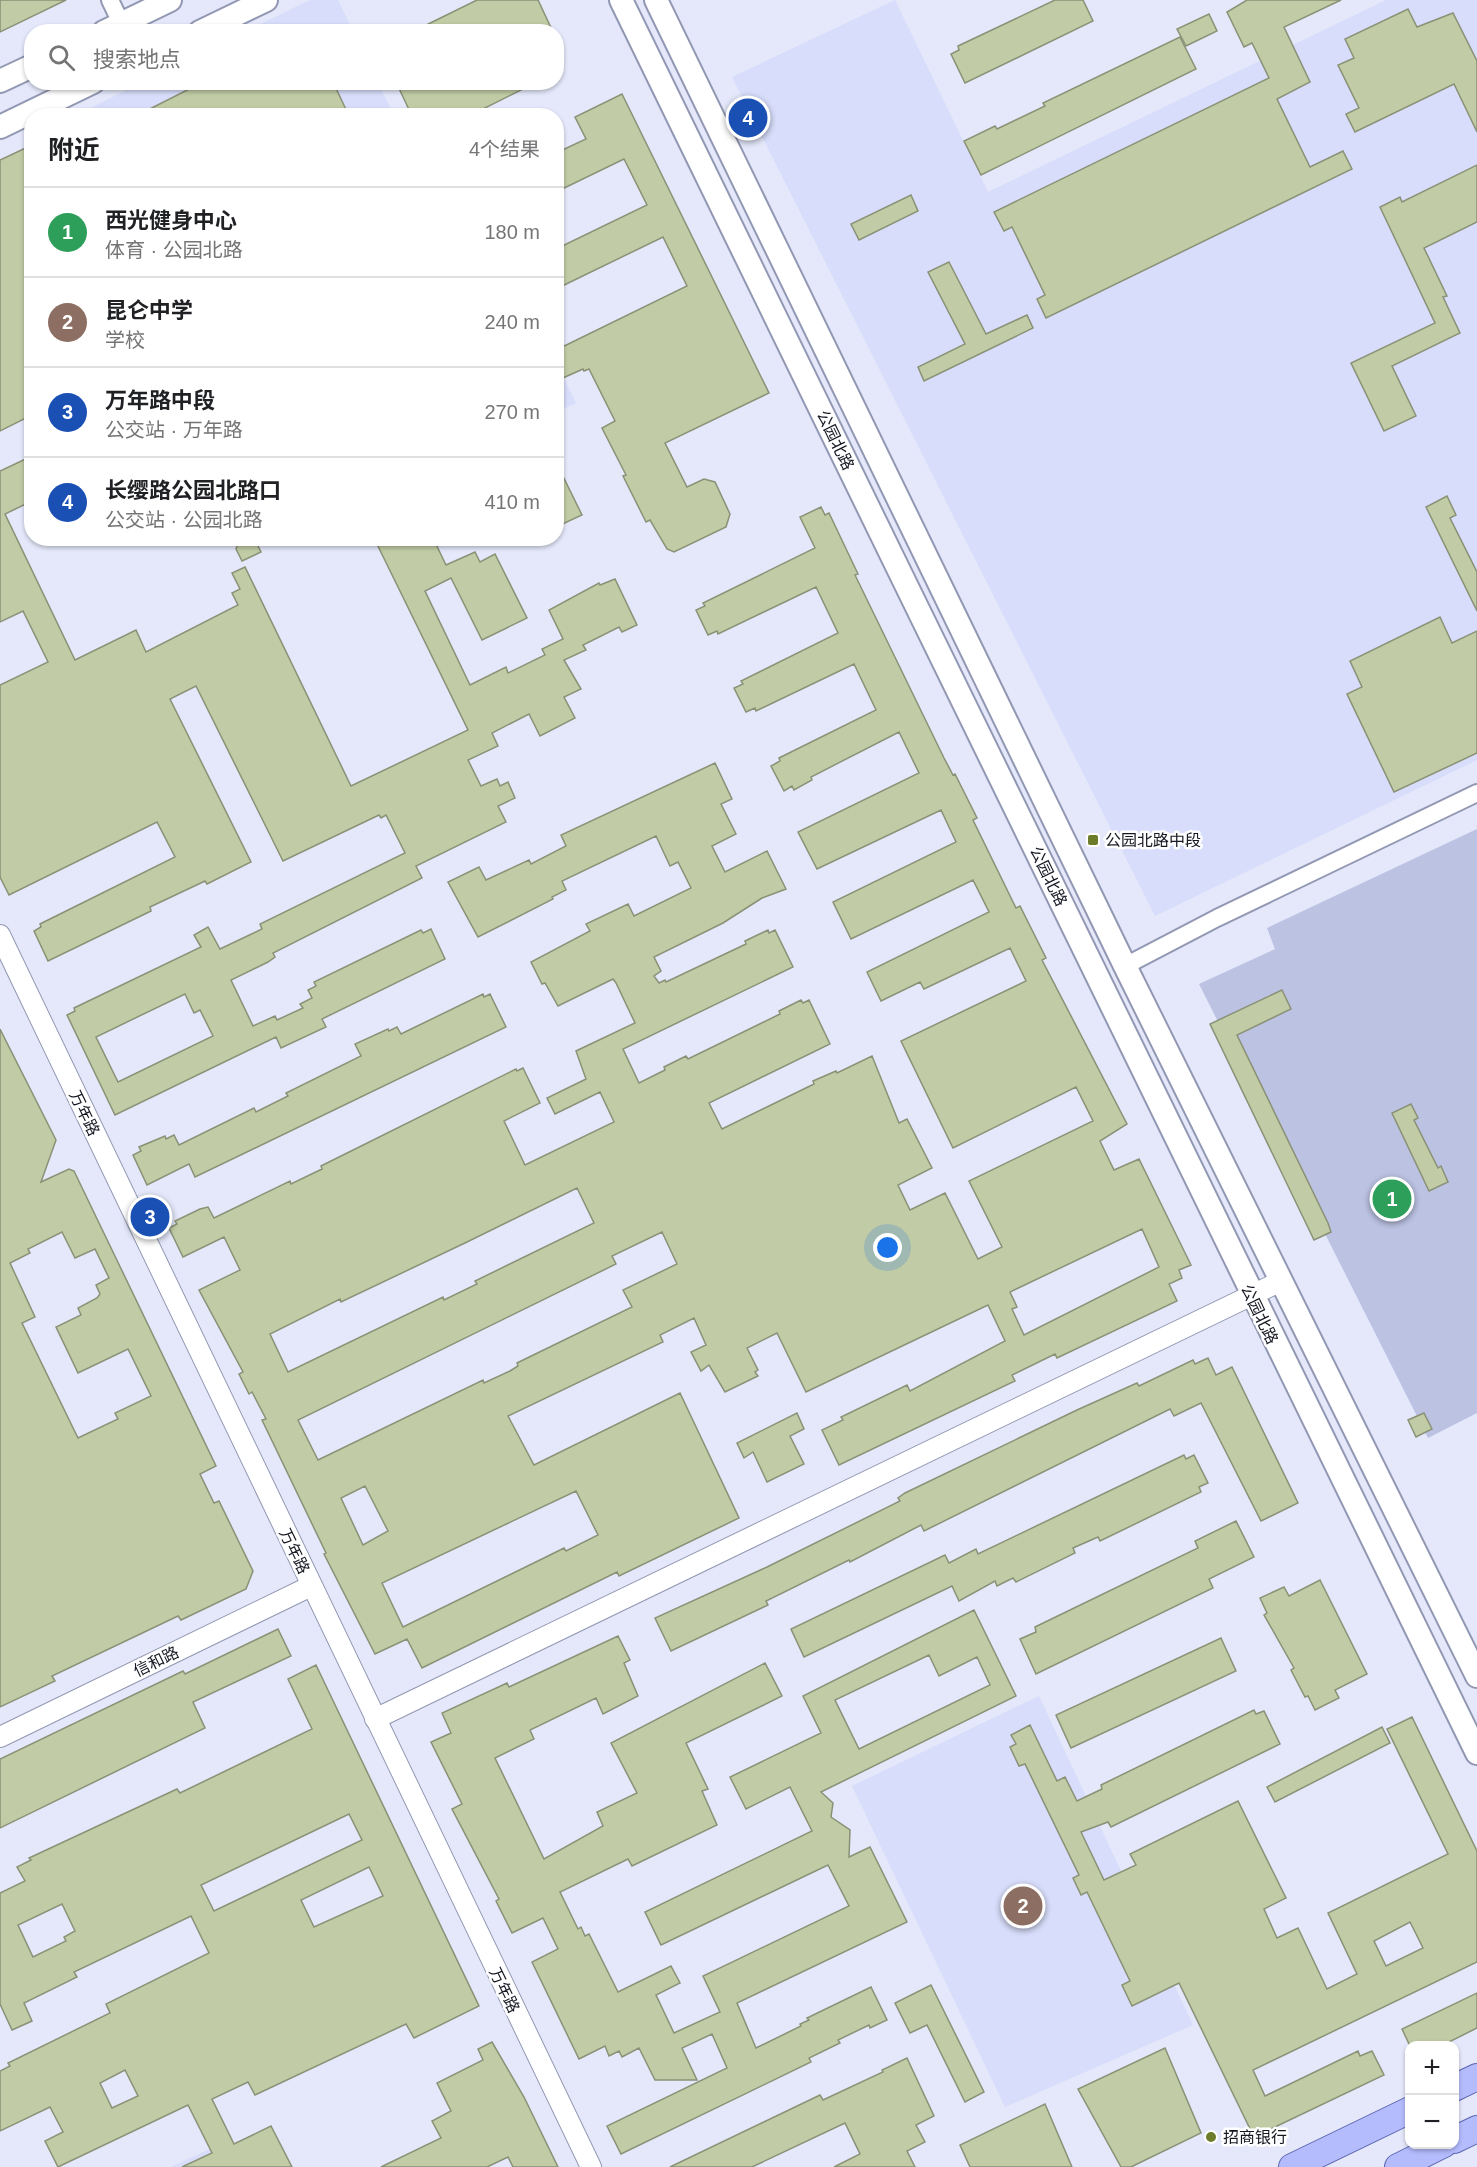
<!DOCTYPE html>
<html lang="zh">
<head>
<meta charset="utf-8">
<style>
	:root { --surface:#fff; --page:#f6f6f6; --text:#202124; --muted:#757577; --line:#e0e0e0; --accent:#7c3aed }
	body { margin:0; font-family:Helvetica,"Noto Sans SC",sans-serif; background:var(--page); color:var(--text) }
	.controls { position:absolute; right:18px; bottom:18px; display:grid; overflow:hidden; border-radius:12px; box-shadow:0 2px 4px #0004 }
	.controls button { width:54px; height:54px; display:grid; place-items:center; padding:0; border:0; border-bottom:2px solid var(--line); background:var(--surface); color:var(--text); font:30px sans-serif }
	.you { position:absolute; left:888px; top:1248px; width:21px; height:21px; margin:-15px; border:4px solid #fff; border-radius:50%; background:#1a73e8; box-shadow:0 0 0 9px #1a73e833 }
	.badge { display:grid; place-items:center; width:39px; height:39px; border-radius:50%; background:var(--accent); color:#fff; font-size:20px; font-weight:700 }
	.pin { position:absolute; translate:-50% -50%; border:3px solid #fff; box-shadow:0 2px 6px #0006 }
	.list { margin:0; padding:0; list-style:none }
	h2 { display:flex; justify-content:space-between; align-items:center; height:78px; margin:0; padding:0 24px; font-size:26px }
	h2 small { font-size:20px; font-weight:400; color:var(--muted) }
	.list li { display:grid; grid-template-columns:39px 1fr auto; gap:18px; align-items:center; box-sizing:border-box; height:90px; padding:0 24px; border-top:2px solid var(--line) }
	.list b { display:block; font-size:22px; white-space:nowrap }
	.list p { margin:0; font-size:20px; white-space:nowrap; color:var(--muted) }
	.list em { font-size:20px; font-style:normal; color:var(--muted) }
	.icon { flex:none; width:33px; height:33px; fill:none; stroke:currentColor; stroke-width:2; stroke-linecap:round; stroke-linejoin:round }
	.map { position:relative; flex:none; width:1477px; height:2167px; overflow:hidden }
	.search { position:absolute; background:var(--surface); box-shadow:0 2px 4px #0004; left:24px; top:24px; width:540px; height:66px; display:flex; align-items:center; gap:15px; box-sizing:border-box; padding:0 21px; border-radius:24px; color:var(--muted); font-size:22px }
	.panel { position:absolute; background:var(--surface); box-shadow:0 2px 4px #0004; left:24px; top:108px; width:540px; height:438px; border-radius:24px }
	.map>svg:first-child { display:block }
	.built { fill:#d7ddfa }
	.pitch { fill:#bbc2e2 }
	.building { fill:#c1cba5; stroke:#8a9176; stroke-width:1.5; fill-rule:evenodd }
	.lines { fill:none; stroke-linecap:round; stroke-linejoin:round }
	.minor-casing { stroke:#9298b3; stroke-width:20 }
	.tertiary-casing { stroke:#9298b3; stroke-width:22 }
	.secondary-casing { stroke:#9298b3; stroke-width:26 }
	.primary-casing { stroke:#5c66b0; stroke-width:28 }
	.minor { stroke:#fff; stroke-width:16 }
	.tertiary { stroke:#fff; stroke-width:20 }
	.secondary { stroke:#fff; stroke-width:22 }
	.primary { stroke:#b5bcfe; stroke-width:26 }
	.poi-dot { fill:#6d7c2a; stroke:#fff; stroke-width:2 }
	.labels { text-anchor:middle; stroke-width:5; stroke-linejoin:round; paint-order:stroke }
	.street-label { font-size:16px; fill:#151721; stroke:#fff }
	.poi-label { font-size:16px; fill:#151721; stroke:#fff; text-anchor:start }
</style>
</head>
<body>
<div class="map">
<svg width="1477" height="2167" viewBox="0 0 1477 2167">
	<rect width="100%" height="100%" fill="#e4e8fa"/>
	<g class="built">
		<polygon points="310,0 338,0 353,31 246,31"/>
		<polygon points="895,0 988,192 1386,0 1477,0 1477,760 1155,916 732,77"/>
		<polygon points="142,82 378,83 394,115 75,116"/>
		<polygon points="556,363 576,403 557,412 556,412"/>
		<polygon points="1039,1696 1193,2025 1005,2107 852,1786"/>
		<polygon points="214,2147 223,2167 171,2167"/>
	</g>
	<polygon class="pitch" points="1477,829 1477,1413 1428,1438 1199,984 1275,949 1267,928"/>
	<g class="building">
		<polygon points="0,0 66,0 0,32"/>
		<polygon points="477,0 538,0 553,32 412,32"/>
		<polygon points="1055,0 1083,0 1093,21 965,83 951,54 959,50 958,46"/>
		<polygon points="1247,0 1341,0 1284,27 1310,82 1277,99 1310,167 1343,151 1352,169 1046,318 1037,299 1045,295 1012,227 1004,231 994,212 1269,78 1252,43 1244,47 1227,12"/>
		<polygon points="1408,9 1417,27 1453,13 1477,61 1477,132 1454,84 1355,132 1346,114 1359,108 1338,65 1354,58 1345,39"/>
		<polygon points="1209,14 1217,31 1186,46 1177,29"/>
		<polygon points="1180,37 1196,69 981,175 964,141 995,126 997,129 1045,106 1043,103"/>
		<polygon points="203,82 333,82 349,116 136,116"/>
		<polygon points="396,82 537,82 469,116 412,116"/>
		<polygon points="622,94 769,393 665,443 687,487 704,479 715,482 730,514 726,527 674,552 667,549 650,520 646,522 623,476 626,475 602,428 615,421 589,369 584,371 583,369 556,381 556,350 687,286 663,237 556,289 556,249 647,205 624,159 556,192 556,153 586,139 575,117"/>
		<polygon points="32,145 32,415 0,431 0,160"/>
		<polygon points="1477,165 1477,222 1424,248 1447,296 1443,297 1460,333 1392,366 1416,416 1384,431 1351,363 1435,323 1380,207 1400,197 1402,202"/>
		<polygon points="911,195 918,211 859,240 851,224"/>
		<polygon points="949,262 986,334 1027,315 1033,328 924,381 918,367 965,344 928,272"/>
		<path d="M32,456V501L5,514L75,660L136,630L146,652L238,605L232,593L240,589L232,573L245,567L351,786L468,730L374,538H433L446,565L475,552L480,562L495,554L527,618L482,640L451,578L425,591L470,685L506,667L508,673L545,655L542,649L563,639L549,610L599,583L600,585L615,579L637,625L622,632L619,627L583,645L586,650L564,660L581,689L564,697L575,718L540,736L529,714L492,733L498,746L468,760L481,786L497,779L500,786L508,782L515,798L498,806L506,822L416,866L422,878L273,953L275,957L268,962L231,980L253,1026L275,1016L277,1020L303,1008L300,1004L312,998L308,990L316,986L314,982L421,930L423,933L431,929L445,959L322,1019L326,1027L281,1048L276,1037L115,1115L67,1015L75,1011L74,1008L201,947L194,935L208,927L220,949L262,929L260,924L405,853L386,815L381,818L379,815L283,861L196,686L170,699L251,862L207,884L205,881L150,907L151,911L48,961L34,931L41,927L40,924L175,857L157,822L9,895L0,877V685L48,662L23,611L0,622V471ZM185,994L194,1013L200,1010L213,1036L118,1082L96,1037Z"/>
		<polygon points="556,462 582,515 556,527"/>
		<polygon points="1447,496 1456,515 1450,518 1477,572 1477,611 1426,507"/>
		<path d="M821,507L825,515L829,513L858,574L855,575L944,758L953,775L955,774L977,818L973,820L1016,908L1020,906L1046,958L1042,960L1127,1124L1100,1141L1114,1170L1139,1159L1191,1265L1179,1270L1182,1278L1169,1284L1177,1301L1057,1358L1055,1354L1012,1375L1015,1381L839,1465L822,1430L843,1420L841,1417L907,1385L910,1391L1005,1341L988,1305L806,1392L777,1333L747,1348L758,1370L755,1372L758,1376L725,1392L709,1365L701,1371L691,1352L706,1345L694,1318L660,1335L663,1342L508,1416L534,1465L680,1393L739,1518L619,1576L617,1572L422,1668L407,1639L375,1654L324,1554L326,1553L262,1420L266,1419L252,1392L249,1394L239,1374L243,1372L199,1290L240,1270L224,1237L183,1257L169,1228L177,1224L175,1221L200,1209L208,1207L214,1218L290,1181L291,1184L322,1169L321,1166L516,1069L517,1071L523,1068L540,1103L504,1121L525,1165L614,1122L600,1092L555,1114L547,1098L586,1079L576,1051L635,1023L616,983L613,979L558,1006L545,983L542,984L531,962L590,931L586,924L628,904L634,916L691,888L678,862L670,866L656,836L562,881L566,890L552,897L553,899L478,937L448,882L479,867L486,880L529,860L531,864L566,846L561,835L715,763L732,799L721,804L736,834L712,846L725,872L767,851L786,889L762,898L723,923L654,957L661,971L654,976L659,983L665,980L666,982L746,944L745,941L768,930L769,933L775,930L793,967L623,1049L639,1083L665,1070L664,1067L686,1056L688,1059L780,1014L779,1011L801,1000L803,1003L809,1000L830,1044L709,1103L722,1129L814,1084L813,1081L836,1071L837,1073L872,1056L899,1123L907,1119L932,1168L898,1185L910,1210L945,1193L978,1259L1002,1247L969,1181L1093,1121L1076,1087L953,1148L901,1041L1026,981L1010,948L924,989L920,982L881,1001L867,972L989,912L973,880L851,939L833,902L956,842L941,810L817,869L798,832L919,773L899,732L811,777L812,780L794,790L792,786L784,791L771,766L780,761L779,758L876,710L854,664L756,711L755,708L746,712L734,688L743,684L741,681L838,633L816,587L718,634L717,631L708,635L696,610L705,606L703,603L815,548L800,517ZM577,1188L594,1223L475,1281L477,1284L444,1300L443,1297L288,1372L270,1334L340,1299L341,1302L467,1242ZM1142,1229L1159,1267L1024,1335L1012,1309L1017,1307L1010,1292ZM662,1232L677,1264L623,1290L632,1307L517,1363L518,1366L510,1371L484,1383L483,1380L318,1460L298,1420L616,1264L612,1256ZM365,1486L388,1531L363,1545L341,1498ZM576,1491L598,1535L566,1551L564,1548L548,1556L403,1627L382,1583Z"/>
		<polygon points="240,538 254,538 261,552 242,561 236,549"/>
		<polygon points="1440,617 1452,643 1477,631 1477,753 1394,792 1347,694 1362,687 1350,661"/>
		<polygon points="1282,990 1291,1009 1237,1035 1328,1223 1331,1232 1314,1240 1210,1024"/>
		<polygon points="483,994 484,997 490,994 506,1027 195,1177 189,1164 147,1185 133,1155 141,1151 139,1147 165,1136 166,1139 174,1135 179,1145 254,1108 256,1112 288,1096 286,1093 361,1056 355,1044 388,1029 389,1031 397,1027 401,1034"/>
		<path d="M0,1029L56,1140L41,1182L69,1169L74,1171L216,1466L200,1474L214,1503L219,1501L253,1571L246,1589L181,1620L178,1616L52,1676L55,1681L0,1707ZM62,1232L75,1258L95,1249L109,1278L96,1285L100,1294L97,1298L78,1308L81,1315L56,1327L78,1373L128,1349L151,1396L115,1413L118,1419L78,1438L22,1323L35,1317L10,1263L30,1253L28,1249Z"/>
		<polygon points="1411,1104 1418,1118 1414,1120 1438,1168 1441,1166 1448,1182 1429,1191 1392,1113"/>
		<polygon points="1208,1358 1216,1375 1232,1367 1298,1503 1261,1521 1201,1403 1174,1416 1170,1409 924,1531 921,1525 850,1562 849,1560 766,1601 768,1605 671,1651 655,1618 767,1567 900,1501 898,1498 905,1493 1077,1410 1137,1383 1139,1386 1193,1360 1195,1364"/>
		<polygon points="797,1413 804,1429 790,1436 804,1464 767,1482 753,1452 744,1458 737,1443"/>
		<polygon points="1424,1413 1432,1429 1416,1437 1408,1420"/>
		<polygon points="1184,1455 1186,1459 1194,1455 1208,1483 1199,1487 1201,1492 1100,1541 1098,1537 1073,1548 1075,1553 1016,1582 1013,1578 997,1586 995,1581 959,1601 952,1586 804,1657 791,1629 945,1555 949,1563 976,1549 978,1554"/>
		<polygon points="1236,1521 1254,1557 1209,1579 1213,1588 1036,1674 1020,1639 1036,1632 1035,1627 1198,1548 1195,1541"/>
		<polygon points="1320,1580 1367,1674 1335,1690 1339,1698 1315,1710 1308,1696 1305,1697 1291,1670 1294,1668 1264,1615 1267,1613 1260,1598 1284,1587 1289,1596"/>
		<path d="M974,1610L1016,1696L821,1792L833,1803L831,1817L850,1830L849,1857L870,1847L907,1922L737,2003L756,2048L801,2026L800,2024L809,2020L807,2018L871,1987L887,2020L870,2028L869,2025L838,2040L840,2043L809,2058L811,2062L621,2154L607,2126L727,2068L712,2034L682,2048L697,2080H655L639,2048L622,2057L619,2051L609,2056L605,2046L579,2059L532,1962L558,1949L543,1918L512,1933L496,1901L499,1899L452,1809L462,1804L431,1742L451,1733L442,1713L507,1683L509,1687L618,1636L630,1660L624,1663L638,1696L603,1714L596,1698L530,1730L534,1739L495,1758L544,1859L603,1826L597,1812L637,1793L611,1743L765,1663L782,1696L686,1743L708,1789L702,1791L717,1825L632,1866L628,1859L560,1892L578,1929L581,1927L585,1936L589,1934L618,1992L671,1966L680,1983L656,1995L674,2033L720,2012L703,1976L849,1906L828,1865L661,1945L645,1912L812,1831L790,1787L746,1809L730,1777L821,1733L803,1696ZM929,1655L939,1676L977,1657L990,1685L859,1749L835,1700Z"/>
		<polygon points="278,1629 291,1656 193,1702 205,1728 0,1828 0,1759 183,1671 185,1674"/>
		<polygon points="1221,1638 1236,1671 1071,1748 1056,1715"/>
		<path d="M316,1665L479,2006L414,2038L406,2024L255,2095L248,2082L212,2099L234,2144L271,2126L292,2167H182L212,2153L188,2105L58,2167L45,2141L63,2132L50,2107L0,2131V2071L10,2066L8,2063L110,2013L106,2004L209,1953L191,1916L74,1972L77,1977L24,2003L32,2021L12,2030L0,2004V1893L25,1881L17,1867L31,1860L29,1858L177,1789L180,1793L312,1729L288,1679ZM349,1814L362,1840L214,1911L201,1885ZM369,1867L383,1896L314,1927L301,1900ZM62,1904L75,1931L64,1937L66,1941L33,1957L18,1925ZM125,2070L138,2096L112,2108L100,2083Z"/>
		<path d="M1254,1710L1256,1714L1264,1711L1280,1744L1111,1827L1108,1822L1081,1832L1104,1880L1136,1865L1130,1854L1238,1801L1286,1898L1264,1909L1277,1938L1298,1928L1327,1989L1357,1974L1328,1913L1448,1854L1387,1729L1412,1717L1477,1851V1962L1253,2070L1265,2096L1358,2051L1360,2056L1372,2051L1384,2075L1254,2137L1179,1983L1132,2006L1122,1985L1130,1981L1087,1892L1081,1895L1073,1878L1079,1875L1025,1764L1019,1766L1010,1747L1016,1744L1011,1735L1030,1725L1057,1781L1065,1777L1077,1801L1102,1789L1101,1785ZM1410,1922L1423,1948L1386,1966L1374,1941Z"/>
		<polygon points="1382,1727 1390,1743 1275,1802 1267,1787"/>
		<polygon points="931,1985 984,2092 965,2102 927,2025 910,2033 895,2003"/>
		<polygon points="1477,1993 1477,2028 1441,2046 1410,2046 1402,2029"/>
		<polygon points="492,2042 524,2097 558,2167 513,2167 508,2157 487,2167 381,2167 441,2138 432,2121 451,2111 437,2083 483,2060 478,2049"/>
		<polygon points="1165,2048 1201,2133 1131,2167 1121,2167 1078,2089"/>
		<polygon points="907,2058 934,2116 916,2125 925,2142 907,2151 915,2167 834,2167 860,2154 845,2123 752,2167 670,2167 820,2095 823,2100 883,2072 882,2070"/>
		<polygon points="1045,2104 1072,2167 970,2167 960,2145"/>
	</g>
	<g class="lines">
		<g class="minor-casing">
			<g id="minor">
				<polyline points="110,0 121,23"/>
				<polyline points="1125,966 1217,918 1477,793"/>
			</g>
		</g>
		<g class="tertiary-casing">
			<g id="tertiary">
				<polyline points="0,935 591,2167"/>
				<polyline points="375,1719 1281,1281"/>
				<polyline points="0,1737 311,1586"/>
			</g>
		</g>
		<g class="secondary-casing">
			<g id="secondary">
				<path d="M621,0C907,584 1188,1170 1477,1753"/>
				<polyline points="656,0 1125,966 1477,1676"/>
				<polyline points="104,32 170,0"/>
				<polyline points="200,32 266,0"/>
				<polyline points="0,81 32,66"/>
				<polyline points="0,127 93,82"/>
			</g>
		</g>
		<g class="primary-casing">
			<g id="primary">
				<polyline points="1454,2088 1477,2077"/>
				<polyline points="1454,2140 1477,2129"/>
				<polyline points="1292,2167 1410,2110"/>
				<polyline points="1398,2167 1444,2144"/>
			</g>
		</g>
		<use href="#minor" class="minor"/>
		<use href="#tertiary" class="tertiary"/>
		<use href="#secondary" class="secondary"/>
		<use href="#primary" class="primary"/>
	</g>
	<g class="poi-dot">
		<rect x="1087" y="834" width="12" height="12" rx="3"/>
		<circle cx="1211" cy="2137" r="6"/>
	</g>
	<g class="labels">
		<g class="street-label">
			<text transform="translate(836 440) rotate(64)" y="6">公园北路</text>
			<text transform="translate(1049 876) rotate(64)" y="6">公园北路</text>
			<text transform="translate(85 1113) rotate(64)" y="6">万年路</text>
			<text transform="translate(1260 1314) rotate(64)" y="6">公园北路</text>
			<text transform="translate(295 1551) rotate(64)" y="6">万年路</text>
			<text transform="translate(156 1661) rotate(-26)" y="6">信和路</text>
			<text transform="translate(505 1990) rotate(64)" y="6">万年路</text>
		</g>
		<g class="poi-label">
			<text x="1105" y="846">公园北路中段</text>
			<text x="1223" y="2143">招商银行</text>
		</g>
	</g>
</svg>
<div class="controls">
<button>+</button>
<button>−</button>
</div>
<div class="you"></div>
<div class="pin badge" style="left:1392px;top:1199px;background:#2e9e5b">1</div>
<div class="pin badge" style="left:1023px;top:1906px;background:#8d6e63">2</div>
<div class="pin badge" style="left:150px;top:1217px;background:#1a4fb4">3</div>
<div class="pin badge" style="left:748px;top:118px;background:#1a4fb4">4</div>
<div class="search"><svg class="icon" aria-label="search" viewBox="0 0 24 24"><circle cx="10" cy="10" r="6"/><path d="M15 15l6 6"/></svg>搜索地点</div>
<section class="panel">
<h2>附近<small>4个结果</small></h2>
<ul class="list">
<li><span class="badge" style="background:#2e9e5b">1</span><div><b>西光健身中心</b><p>体育 · 公园北路</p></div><em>180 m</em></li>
<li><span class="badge" style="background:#8d6e63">2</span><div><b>昆仑中学</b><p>学校</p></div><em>240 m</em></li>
<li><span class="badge" style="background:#1a4fb4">3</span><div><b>万年路中段</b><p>公交站 · 万年路</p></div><em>270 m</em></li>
<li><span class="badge" style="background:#1a4fb4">4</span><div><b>长缨路公园北路口</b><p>公交站 · 公园北路</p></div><em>410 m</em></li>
</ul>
</section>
</div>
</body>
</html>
